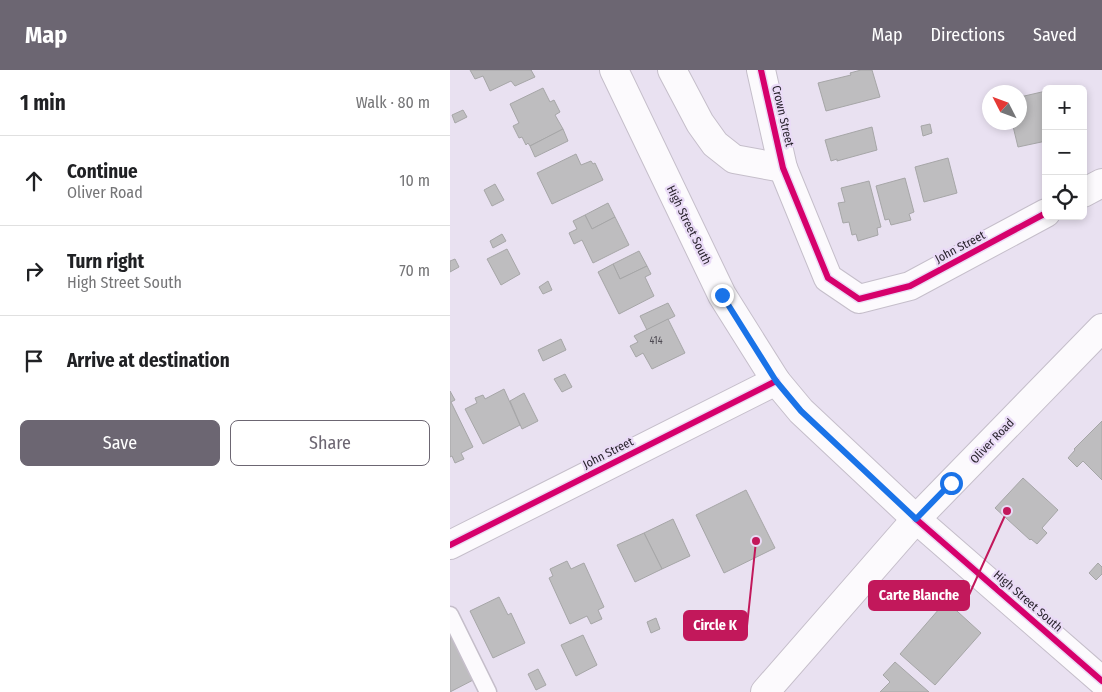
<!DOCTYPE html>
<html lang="en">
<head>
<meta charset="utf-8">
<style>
	:root { --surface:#fff; --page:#f2f2f2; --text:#202124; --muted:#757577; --line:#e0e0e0; --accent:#6c6672 }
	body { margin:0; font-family:"Fira Sans Condensed",sans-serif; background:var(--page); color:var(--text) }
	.controls { position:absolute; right:15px; top:15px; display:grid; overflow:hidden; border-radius:8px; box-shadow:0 2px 8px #0003 }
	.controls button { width:45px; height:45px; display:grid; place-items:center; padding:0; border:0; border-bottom:1px solid var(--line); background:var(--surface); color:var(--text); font:25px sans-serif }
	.compass { position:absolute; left:532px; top:15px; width:45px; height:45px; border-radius:50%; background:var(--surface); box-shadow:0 2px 8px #0003; rotate:312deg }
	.stop { position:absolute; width:15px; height:15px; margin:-11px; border:4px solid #1a73e8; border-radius:50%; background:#fff }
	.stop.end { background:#1a73e8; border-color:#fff; box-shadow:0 1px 5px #0008 }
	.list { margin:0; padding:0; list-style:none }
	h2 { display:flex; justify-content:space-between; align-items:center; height:65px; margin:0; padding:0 20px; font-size:21px }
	h2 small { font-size:16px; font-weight:400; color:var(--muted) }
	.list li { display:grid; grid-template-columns:32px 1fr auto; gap:15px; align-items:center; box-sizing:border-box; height:90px; padding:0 20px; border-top:1px solid var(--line) }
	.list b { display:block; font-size:19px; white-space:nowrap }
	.list p { margin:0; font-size:16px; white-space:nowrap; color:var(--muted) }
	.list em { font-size:16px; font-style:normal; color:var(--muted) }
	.actions { display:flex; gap:10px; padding:15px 20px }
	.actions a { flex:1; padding:11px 0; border:1px solid var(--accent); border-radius:8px; text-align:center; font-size:18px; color:var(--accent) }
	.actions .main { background:var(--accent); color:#fff }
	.icon { flex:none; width:28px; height:28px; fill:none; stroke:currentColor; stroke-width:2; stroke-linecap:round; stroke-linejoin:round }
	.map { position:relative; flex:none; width:652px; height:622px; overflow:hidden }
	header { display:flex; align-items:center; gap:30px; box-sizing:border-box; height:70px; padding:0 25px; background:var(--accent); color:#fff }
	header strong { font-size:24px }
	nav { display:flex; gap:28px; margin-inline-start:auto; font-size:18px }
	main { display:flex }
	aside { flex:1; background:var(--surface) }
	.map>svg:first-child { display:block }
	.building { fill:#bebdbf; stroke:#a6a6a7 }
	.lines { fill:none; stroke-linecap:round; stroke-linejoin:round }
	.service-casing { stroke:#c5beca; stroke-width:19 }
	.minor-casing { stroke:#c5beca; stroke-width:30 }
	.tertiary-casing { stroke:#c5beca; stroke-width:30 }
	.secondary-casing { stroke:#c5beca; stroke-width:30 }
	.service { stroke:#fcfafd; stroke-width:16 }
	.minor { stroke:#fcfafd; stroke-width:28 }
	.tertiary { stroke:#fcfafd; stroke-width:28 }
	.secondary { stroke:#fcfafd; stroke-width:28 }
	.cycleway-casing { stroke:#eadbf7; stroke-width:9 }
	.cycleway { stroke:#d6006c; stroke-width:6 }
	.route { stroke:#1a73e8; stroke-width:6 }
	.labels { text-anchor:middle; stroke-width:4.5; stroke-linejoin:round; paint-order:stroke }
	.number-label { font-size:10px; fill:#4e4a52 }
	.street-label { font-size:12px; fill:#29232d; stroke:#eadbf7 }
	.leader { fill:none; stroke:#c2185b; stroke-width:2 }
	.callout-dot { fill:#c2185b; stroke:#eadbf7; stroke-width:2 }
	.callout { fill:#c2185b; stroke:#c2185b; stroke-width:2 }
	.callout-label { font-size:14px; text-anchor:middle; font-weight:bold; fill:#fff }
</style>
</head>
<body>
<header>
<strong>Map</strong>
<nav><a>Map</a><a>Directions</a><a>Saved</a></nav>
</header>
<main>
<aside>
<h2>1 min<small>Walk · 80 m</small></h2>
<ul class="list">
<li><svg class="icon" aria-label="ahead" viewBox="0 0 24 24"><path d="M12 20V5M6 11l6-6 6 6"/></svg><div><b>Continue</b><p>Oliver Road</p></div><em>10 m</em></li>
<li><svg class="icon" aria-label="right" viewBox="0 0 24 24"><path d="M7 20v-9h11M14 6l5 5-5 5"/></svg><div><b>Turn right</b><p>High Street South</p></div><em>70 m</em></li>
<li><svg class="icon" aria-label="arrive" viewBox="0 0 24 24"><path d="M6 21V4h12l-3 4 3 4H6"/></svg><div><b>Arrive at destination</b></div></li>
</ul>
<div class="actions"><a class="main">Save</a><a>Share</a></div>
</aside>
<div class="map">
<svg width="652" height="622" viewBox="0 0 652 622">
	<rect width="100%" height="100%" fill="#e9e1f1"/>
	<g class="building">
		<polygon points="20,0 82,0 81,0 85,7 65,16 61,11 40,21 33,6 25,9"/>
		<polygon points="411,0 422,0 430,27 376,41 368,13 401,5 400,3"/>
		<polygon points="93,18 100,32 104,30 110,42 105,45 113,59 80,76 78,73 76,75 72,67 69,68 63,56 69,53 60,34"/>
		<polygon points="596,21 596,71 568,77 562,52 570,52 570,27"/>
		<polygon points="13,40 17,47 5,53 2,45"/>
		<polygon points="480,54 482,63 473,66 471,56"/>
		<polygon points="422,57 427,80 387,91 387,89 381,91 375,70"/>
		<polygon points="113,59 118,71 85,87 80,76"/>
		<polygon points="126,84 131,95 141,91 143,94 145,93 153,110 102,134 87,103"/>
		<polygon points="498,88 507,123 474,132 465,97"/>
		<polygon points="455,108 464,142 459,144 461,150 441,155 439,149 435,150 426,116"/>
		<polygon points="419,111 431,157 427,158 428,165 408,171 406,164 402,165 399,152 393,153 388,133 395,132 391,118"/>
		<polygon points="45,114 54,130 42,136 34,120"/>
		<polygon points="158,133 165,147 142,159 135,145"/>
		<polygon points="135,145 142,159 165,147 179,175 143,193 132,170 124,174 119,163 127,159 123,151"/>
		<polygon points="52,164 56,171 43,178 40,171"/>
		<polygon points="57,179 70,204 51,215 37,189"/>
		<polygon points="189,181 197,196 170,209 163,194"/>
		<polygon points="5,189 9,197 0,202 0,191"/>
		<polygon points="163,194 170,209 197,196 201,204 195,207 204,226 169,244 148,202"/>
		<polygon points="98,211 102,220 93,224 89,217"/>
		<polygon points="218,233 225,246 197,260 190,246"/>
		<polygon points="218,249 235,283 202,299 193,283 186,287 180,276 188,272 184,266"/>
		<polygon points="111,269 116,280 93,291 88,280"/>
		<polygon points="115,304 122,317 112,322 104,309"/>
		<polygon points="54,319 70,355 33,374 15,339 27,333 25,328 33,325 35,329"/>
		<polygon points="0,321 5,330 1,332 23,377 11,383 14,389 5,393 2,386 0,387"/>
		<polygon points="74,323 88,351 72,359 60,331"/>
		<polygon points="652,351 652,410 633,391 627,397 618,388 625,380 624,379"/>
		<polygon points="573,408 608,440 592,458 597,463 587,474 581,469 580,470 545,438"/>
		<polygon points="296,420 325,478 274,503 246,445"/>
		<polygon points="223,449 240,486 212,499 194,463"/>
		<polygon points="194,463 212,499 185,512 167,475"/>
		<polygon points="117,491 121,499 134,493 154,537 148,540 152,549 141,554 137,546 120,554 99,508 103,506 100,499"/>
		<polygon points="648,493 652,497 652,504 646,510 639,503"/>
		<polygon points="49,527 58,545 61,543 75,573 43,588 20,541"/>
		<polygon points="496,531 531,563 485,615 450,584"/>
		<polygon points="206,548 210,559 201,563 197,552"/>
		<polygon points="0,558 27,608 0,622"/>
		<polygon points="133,565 147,595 126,606 111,575"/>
		<polygon points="445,592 479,622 430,622 440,612 433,605"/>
		<polygon points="88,599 96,615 86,620 78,604"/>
	</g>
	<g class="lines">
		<g class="service-casing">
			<polyline id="service" points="0,545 38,622"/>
		</g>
		<g class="minor-casing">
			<g id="minor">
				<polyline points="222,0 250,53 265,74 284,89 333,98"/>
				<polyline points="311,0 333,98 378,208 409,229 460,216 596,143"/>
				<polyline points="633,123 652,113"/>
			</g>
		</g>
		<g class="tertiary-casing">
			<g id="tertiary">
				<polyline points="466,449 652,611"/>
				<polyline points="0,475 326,311"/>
			</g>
		</g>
		<g class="secondary-casing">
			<g id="secondary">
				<polyline points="164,0 272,225 326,311 351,341 466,449"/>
				<polyline points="315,622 466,449 652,258"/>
			</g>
		</g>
		<use href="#service" class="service"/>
		<use href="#minor" class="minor"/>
		<use href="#tertiary" class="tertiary"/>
		<use href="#secondary" class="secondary"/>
		<g class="cycleway-casing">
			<g id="cycleway">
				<polyline points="311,0 333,98 378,208 409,229 460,216 596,143"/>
				<polyline points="466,449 652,611"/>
				<polyline points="0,475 326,311"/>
			</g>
		</g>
		<use href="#cycleway" class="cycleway"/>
	</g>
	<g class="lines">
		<polyline class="route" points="272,225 326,311 351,341 466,449 501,413"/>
	</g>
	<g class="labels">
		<g class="number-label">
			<text x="206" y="274">414</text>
		</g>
		<g class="street-label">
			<text transform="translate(333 46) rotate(77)" y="4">Crown Street</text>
			<text transform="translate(239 155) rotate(64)" y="4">High Street South</text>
			<text transform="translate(510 177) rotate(-28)" y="4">John Street</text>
			<text transform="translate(542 371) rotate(-46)" y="4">Oliver Road</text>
			<text transform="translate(158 383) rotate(-27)" y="4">John Street</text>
			<text transform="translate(578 531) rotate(41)" y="4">High Street South</text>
		</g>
	</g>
	<path class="leader" d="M557 441L519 525M306 471L297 556"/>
	<g class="callout-dot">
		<circle cx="557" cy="441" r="5"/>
		<circle cx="306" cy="471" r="5"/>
	</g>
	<g class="callout">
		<rect x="419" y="511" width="100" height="29" rx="5"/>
		<rect x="234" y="541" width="63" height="29" rx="5"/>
	</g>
	<g class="callout-label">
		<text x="469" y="530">Carte Blanche</text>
		<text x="265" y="560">Circle K</text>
	</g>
</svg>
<div class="controls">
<button>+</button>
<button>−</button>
<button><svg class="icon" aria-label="locate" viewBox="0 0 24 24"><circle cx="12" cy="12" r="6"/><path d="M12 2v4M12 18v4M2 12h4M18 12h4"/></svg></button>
</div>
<svg class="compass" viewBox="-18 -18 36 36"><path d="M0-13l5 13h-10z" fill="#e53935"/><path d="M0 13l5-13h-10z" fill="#757577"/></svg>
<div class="stop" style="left:501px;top:413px"></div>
<div class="stop end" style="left:272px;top:225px"></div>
</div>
</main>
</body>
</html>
